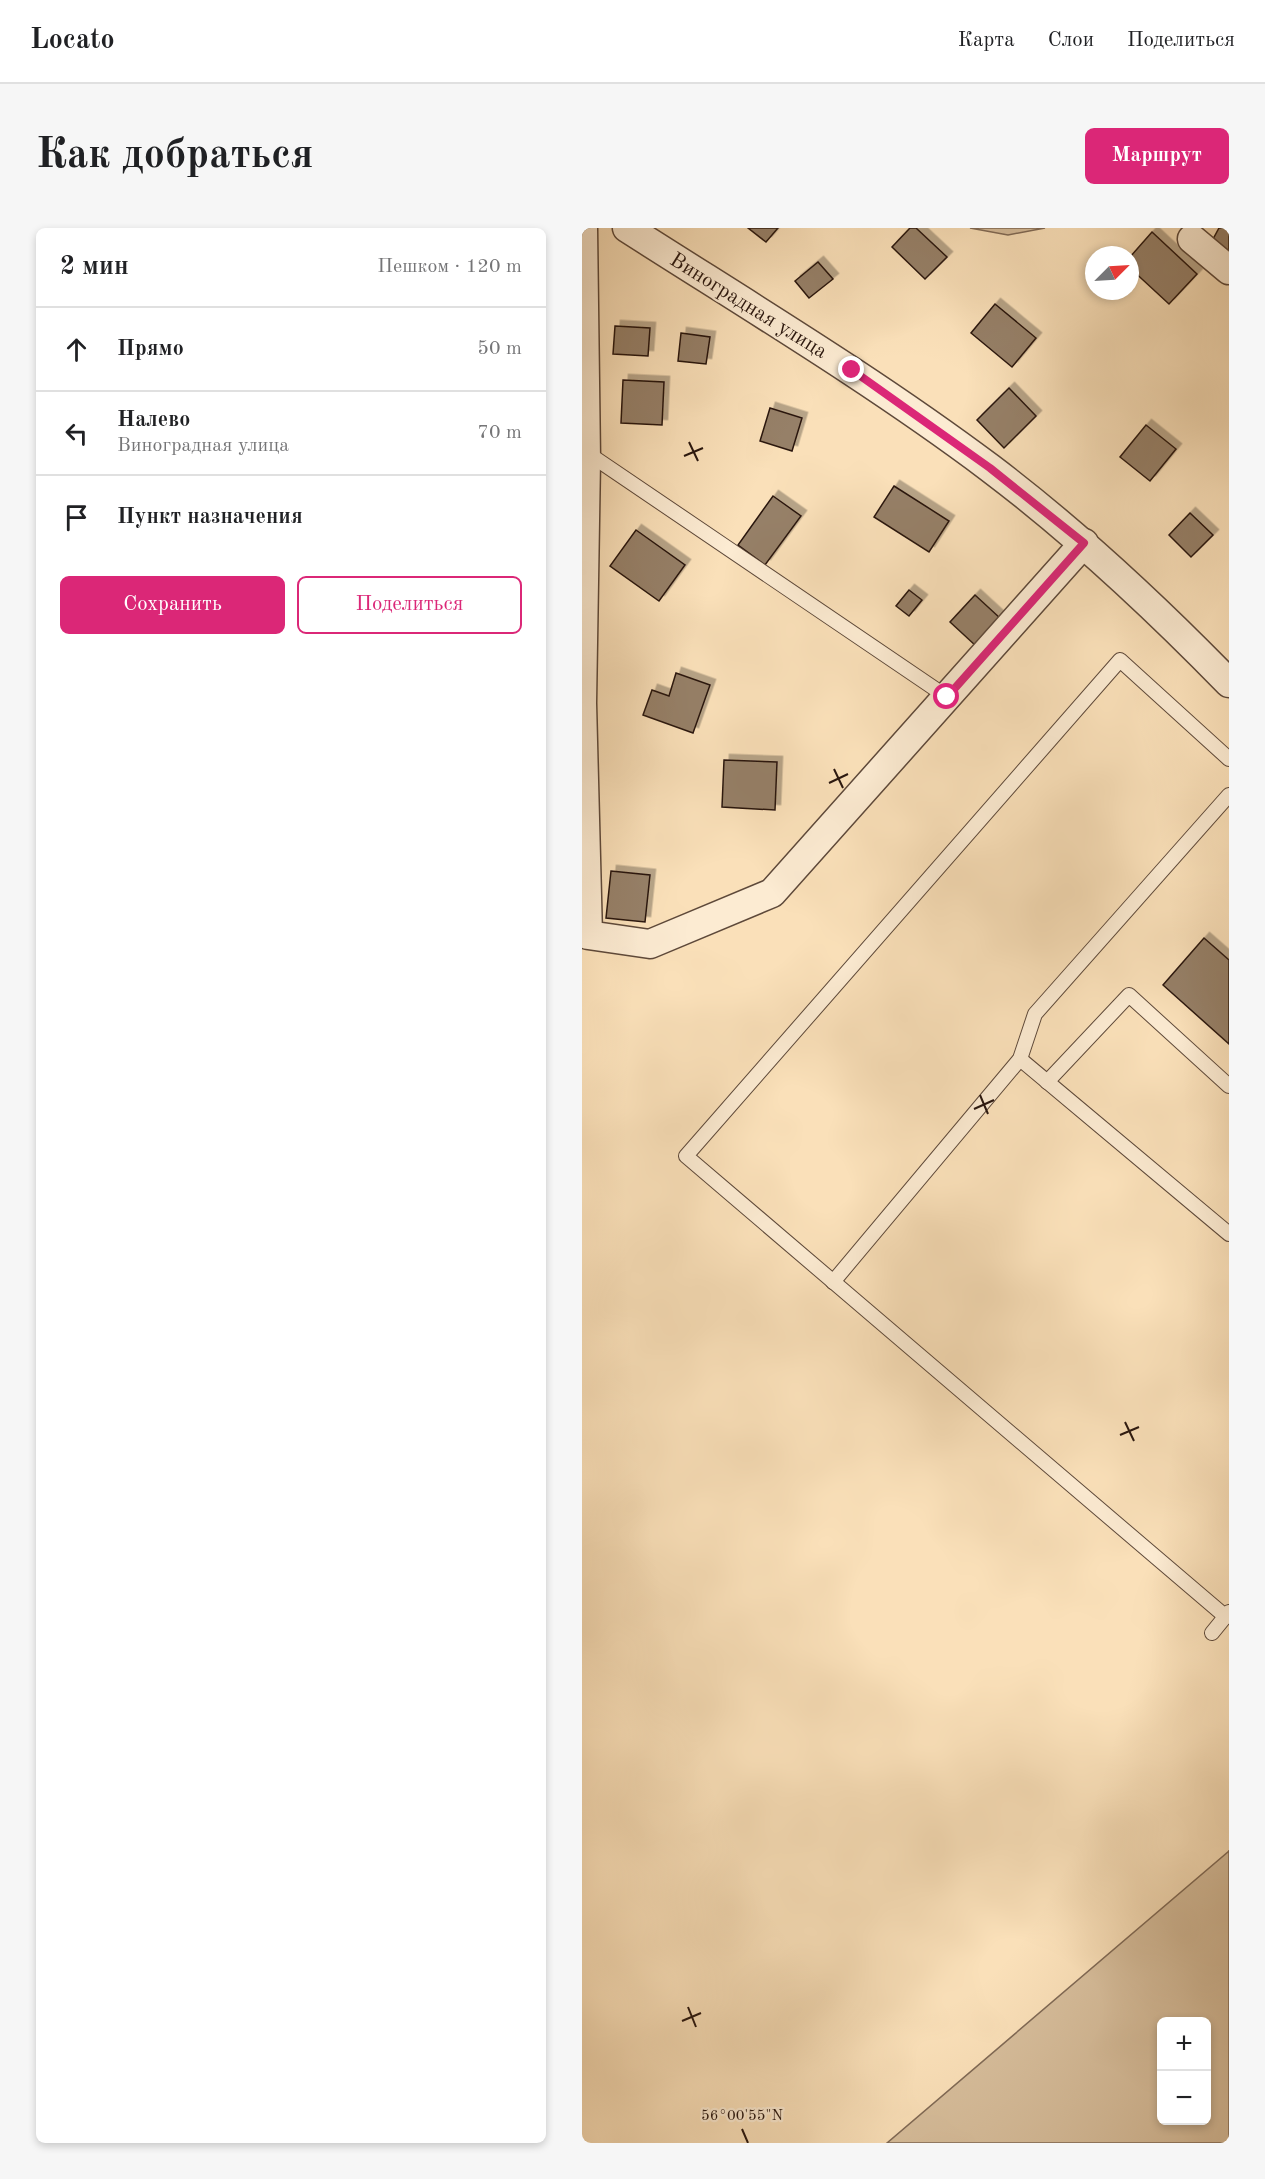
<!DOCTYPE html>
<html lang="ru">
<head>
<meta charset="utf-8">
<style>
	:root { --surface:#fff; --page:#f6f6f6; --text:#202124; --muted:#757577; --line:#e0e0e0; --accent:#db2777 }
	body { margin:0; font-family:"Old Standard TT",serif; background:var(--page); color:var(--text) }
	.controls { position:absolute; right:18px; bottom:18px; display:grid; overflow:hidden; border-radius:9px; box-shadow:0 3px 9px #0003 }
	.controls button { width:54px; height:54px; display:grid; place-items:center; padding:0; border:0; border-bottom:2px solid var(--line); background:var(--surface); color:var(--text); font:30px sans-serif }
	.compass { position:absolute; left:503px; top:18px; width:54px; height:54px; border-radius:50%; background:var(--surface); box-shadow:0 3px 9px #0003; rotate:66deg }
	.stop { position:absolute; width:18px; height:18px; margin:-14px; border:4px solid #db2777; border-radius:50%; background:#fff }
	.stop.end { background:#db2777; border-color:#fff; box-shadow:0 2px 6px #0008 }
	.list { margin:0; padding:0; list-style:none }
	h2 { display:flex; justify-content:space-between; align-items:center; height:78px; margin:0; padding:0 24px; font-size:26px }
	h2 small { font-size:20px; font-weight:400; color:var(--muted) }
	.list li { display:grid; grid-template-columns:39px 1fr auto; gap:18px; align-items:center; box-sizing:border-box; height:84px; padding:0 24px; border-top:2px solid var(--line) }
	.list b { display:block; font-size:22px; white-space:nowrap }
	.list p { margin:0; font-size:20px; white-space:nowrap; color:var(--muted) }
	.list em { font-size:20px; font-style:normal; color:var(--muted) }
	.actions { display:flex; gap:12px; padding:18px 24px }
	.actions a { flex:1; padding:14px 0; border:2px solid var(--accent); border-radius:9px; text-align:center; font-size:21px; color:var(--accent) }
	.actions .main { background:var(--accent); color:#fff }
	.icon { flex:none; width:33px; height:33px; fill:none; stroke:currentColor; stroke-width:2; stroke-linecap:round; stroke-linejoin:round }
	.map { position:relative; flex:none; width:647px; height:1915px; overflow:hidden; border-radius:9px }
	header { display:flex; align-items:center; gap:36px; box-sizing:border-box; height:84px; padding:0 30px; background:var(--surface); border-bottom:2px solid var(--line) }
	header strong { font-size:28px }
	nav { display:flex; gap:33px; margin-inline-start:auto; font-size:21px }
	.intro { display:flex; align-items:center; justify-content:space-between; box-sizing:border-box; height:144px; padding:0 36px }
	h1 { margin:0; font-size:42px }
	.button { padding:15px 27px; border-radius:9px; background:var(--accent); color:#fff; font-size:21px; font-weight:700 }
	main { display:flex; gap:36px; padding:0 36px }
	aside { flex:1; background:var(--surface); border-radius:9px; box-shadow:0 3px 9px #0003 }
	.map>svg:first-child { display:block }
	.green { fill:#d7be9c; stroke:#806a56; stroke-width:1.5; fill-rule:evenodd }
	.building { fill:#968067; stroke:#2a170f; stroke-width:1.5; filter:url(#shadow) }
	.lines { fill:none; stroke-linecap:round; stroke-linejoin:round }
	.lane-casing { stroke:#5e493a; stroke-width:16 }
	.street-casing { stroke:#5e493a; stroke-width:31 }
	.lane { stroke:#fcebd2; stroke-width:14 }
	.street { stroke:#fcebd2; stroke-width:28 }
	.route { stroke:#db2777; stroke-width:8 }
	.ticks { fill:none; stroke:#2a170f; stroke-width:2 }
	.labels { text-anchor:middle; stroke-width:4.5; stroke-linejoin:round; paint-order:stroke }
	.street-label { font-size:21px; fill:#2a170f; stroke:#fcebd2 }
	.ticks-label { font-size:15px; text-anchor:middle; fill:#2a170f; stroke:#fcebd2; stroke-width:4.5; stroke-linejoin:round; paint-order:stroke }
</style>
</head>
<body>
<header>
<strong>Locato</strong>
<nav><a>Карта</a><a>Слои</a><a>Поделиться</a></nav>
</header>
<div class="intro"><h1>Как добраться</h1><a class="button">Маршрут</a></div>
<main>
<aside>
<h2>2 мин<small>Пешком · 120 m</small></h2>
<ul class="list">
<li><svg class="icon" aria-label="ahead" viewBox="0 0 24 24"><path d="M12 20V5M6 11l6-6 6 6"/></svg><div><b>Прямо</b></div><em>50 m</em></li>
<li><svg class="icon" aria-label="left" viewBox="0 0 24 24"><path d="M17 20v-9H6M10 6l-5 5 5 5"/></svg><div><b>Налево</b><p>Виноградная улица</p></div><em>70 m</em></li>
<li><svg class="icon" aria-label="arrive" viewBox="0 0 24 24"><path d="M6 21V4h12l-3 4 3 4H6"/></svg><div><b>Пункт назначения</b></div></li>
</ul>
<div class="actions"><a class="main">Сохранить</a><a>Поделиться</a></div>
</aside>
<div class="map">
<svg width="647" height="1915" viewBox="0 0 647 1915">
	<defs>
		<filter id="shadow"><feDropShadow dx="5.5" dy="-5.5" stdDeviation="0" flood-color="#0004"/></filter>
	</defs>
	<rect width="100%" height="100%" fill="#fae0b9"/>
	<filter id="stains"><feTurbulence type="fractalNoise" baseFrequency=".00333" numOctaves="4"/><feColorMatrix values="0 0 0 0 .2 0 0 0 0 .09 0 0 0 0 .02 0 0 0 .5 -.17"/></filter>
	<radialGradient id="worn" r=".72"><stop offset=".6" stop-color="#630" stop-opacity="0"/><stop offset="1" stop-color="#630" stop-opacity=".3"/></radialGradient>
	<g class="green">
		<polygon points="388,0 463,0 426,7"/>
		<path d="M647,1622V1915H305L647,1623ZM580,1794H624V1892H580Z"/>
	</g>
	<g class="building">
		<polygon points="166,0 196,0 184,14"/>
		<polygon points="328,0 334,0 365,29 343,51 310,19"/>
		<polygon points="637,0 647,0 647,23 630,13"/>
		<polygon points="570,4 615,46 587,76 548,40 548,29"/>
		<polygon points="236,34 251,51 227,70 213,53"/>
		<polygon points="413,76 454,110 430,139 389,105"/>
		<polygon points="33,98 68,100 66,128 31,126"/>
		<polygon points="99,105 128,109 124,136 96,133"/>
		<polygon points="41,152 82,154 80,197 39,195"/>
		<polygon points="427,160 454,188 422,220 395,192"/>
		<polygon points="188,180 220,190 210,223 178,213"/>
		<polygon points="564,197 594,221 568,253 538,229"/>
		<polygon points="312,258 367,293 347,324 292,289"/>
		<polygon points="191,268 219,288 183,337 156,317"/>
		<polygon points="608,285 631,307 609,329 587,307"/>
		<polygon points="54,302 103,337 77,373 28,338"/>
		<polygon points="327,362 340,372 327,388 314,378"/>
		<polygon points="393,367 419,391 394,418 368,394"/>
		<polygon points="94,445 128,457 111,505 61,487 70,462 87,468"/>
		<polygon points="142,532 195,534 193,582 140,579"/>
		<polygon points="29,643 68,647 63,694 24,690"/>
		<polygon points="622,710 647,732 647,816 581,757"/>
	</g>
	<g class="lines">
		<g class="lane-casing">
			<g id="lane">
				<polyline points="4,224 365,469"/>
				<polyline points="438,831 647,1006"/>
				<polyline points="465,854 547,767 647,858"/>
				<polyline points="251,1054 438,831 453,786 647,567"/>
				<polyline points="644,1389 104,928 538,432 647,531"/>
				<polyline points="630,1405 647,1384"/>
			</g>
		</g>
		<g class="street-casing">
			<g id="street">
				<polyline points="1,0 4,232 0,475 6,707 68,716 190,665 502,315"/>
				<path d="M45,0C167,78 292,153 408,240C494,305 572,378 647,455"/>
				<polyline points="610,11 647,42"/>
			</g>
		</g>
		<use href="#lane" class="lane"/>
		<use href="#street" class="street"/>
	</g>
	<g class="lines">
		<polyline class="route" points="270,142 408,240 502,315 365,469"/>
	</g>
	<path class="ticks" d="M107,214L116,233M102,228L121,220M252,541L261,560M247,555L266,546M398,867L406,886M392,881L412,872M543,1194L552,1213M538,1207L557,1199M106,1779L114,1799M100,1793L119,1785M160,1901L166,1915"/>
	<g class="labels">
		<g class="street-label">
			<text transform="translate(167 77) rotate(32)" y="7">Виноградная улица</text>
		</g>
	</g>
	<g class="ticks-label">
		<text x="160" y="1892">56°00'55"N</text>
	</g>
	<rect width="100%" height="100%" filter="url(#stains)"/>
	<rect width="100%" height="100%" fill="url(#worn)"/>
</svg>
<div class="controls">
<button>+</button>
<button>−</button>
</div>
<svg class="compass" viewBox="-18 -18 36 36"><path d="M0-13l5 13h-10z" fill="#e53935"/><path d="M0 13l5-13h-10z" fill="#757577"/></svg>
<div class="stop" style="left:365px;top:469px"></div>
<div class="stop end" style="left:270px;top:142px"></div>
</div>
</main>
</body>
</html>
